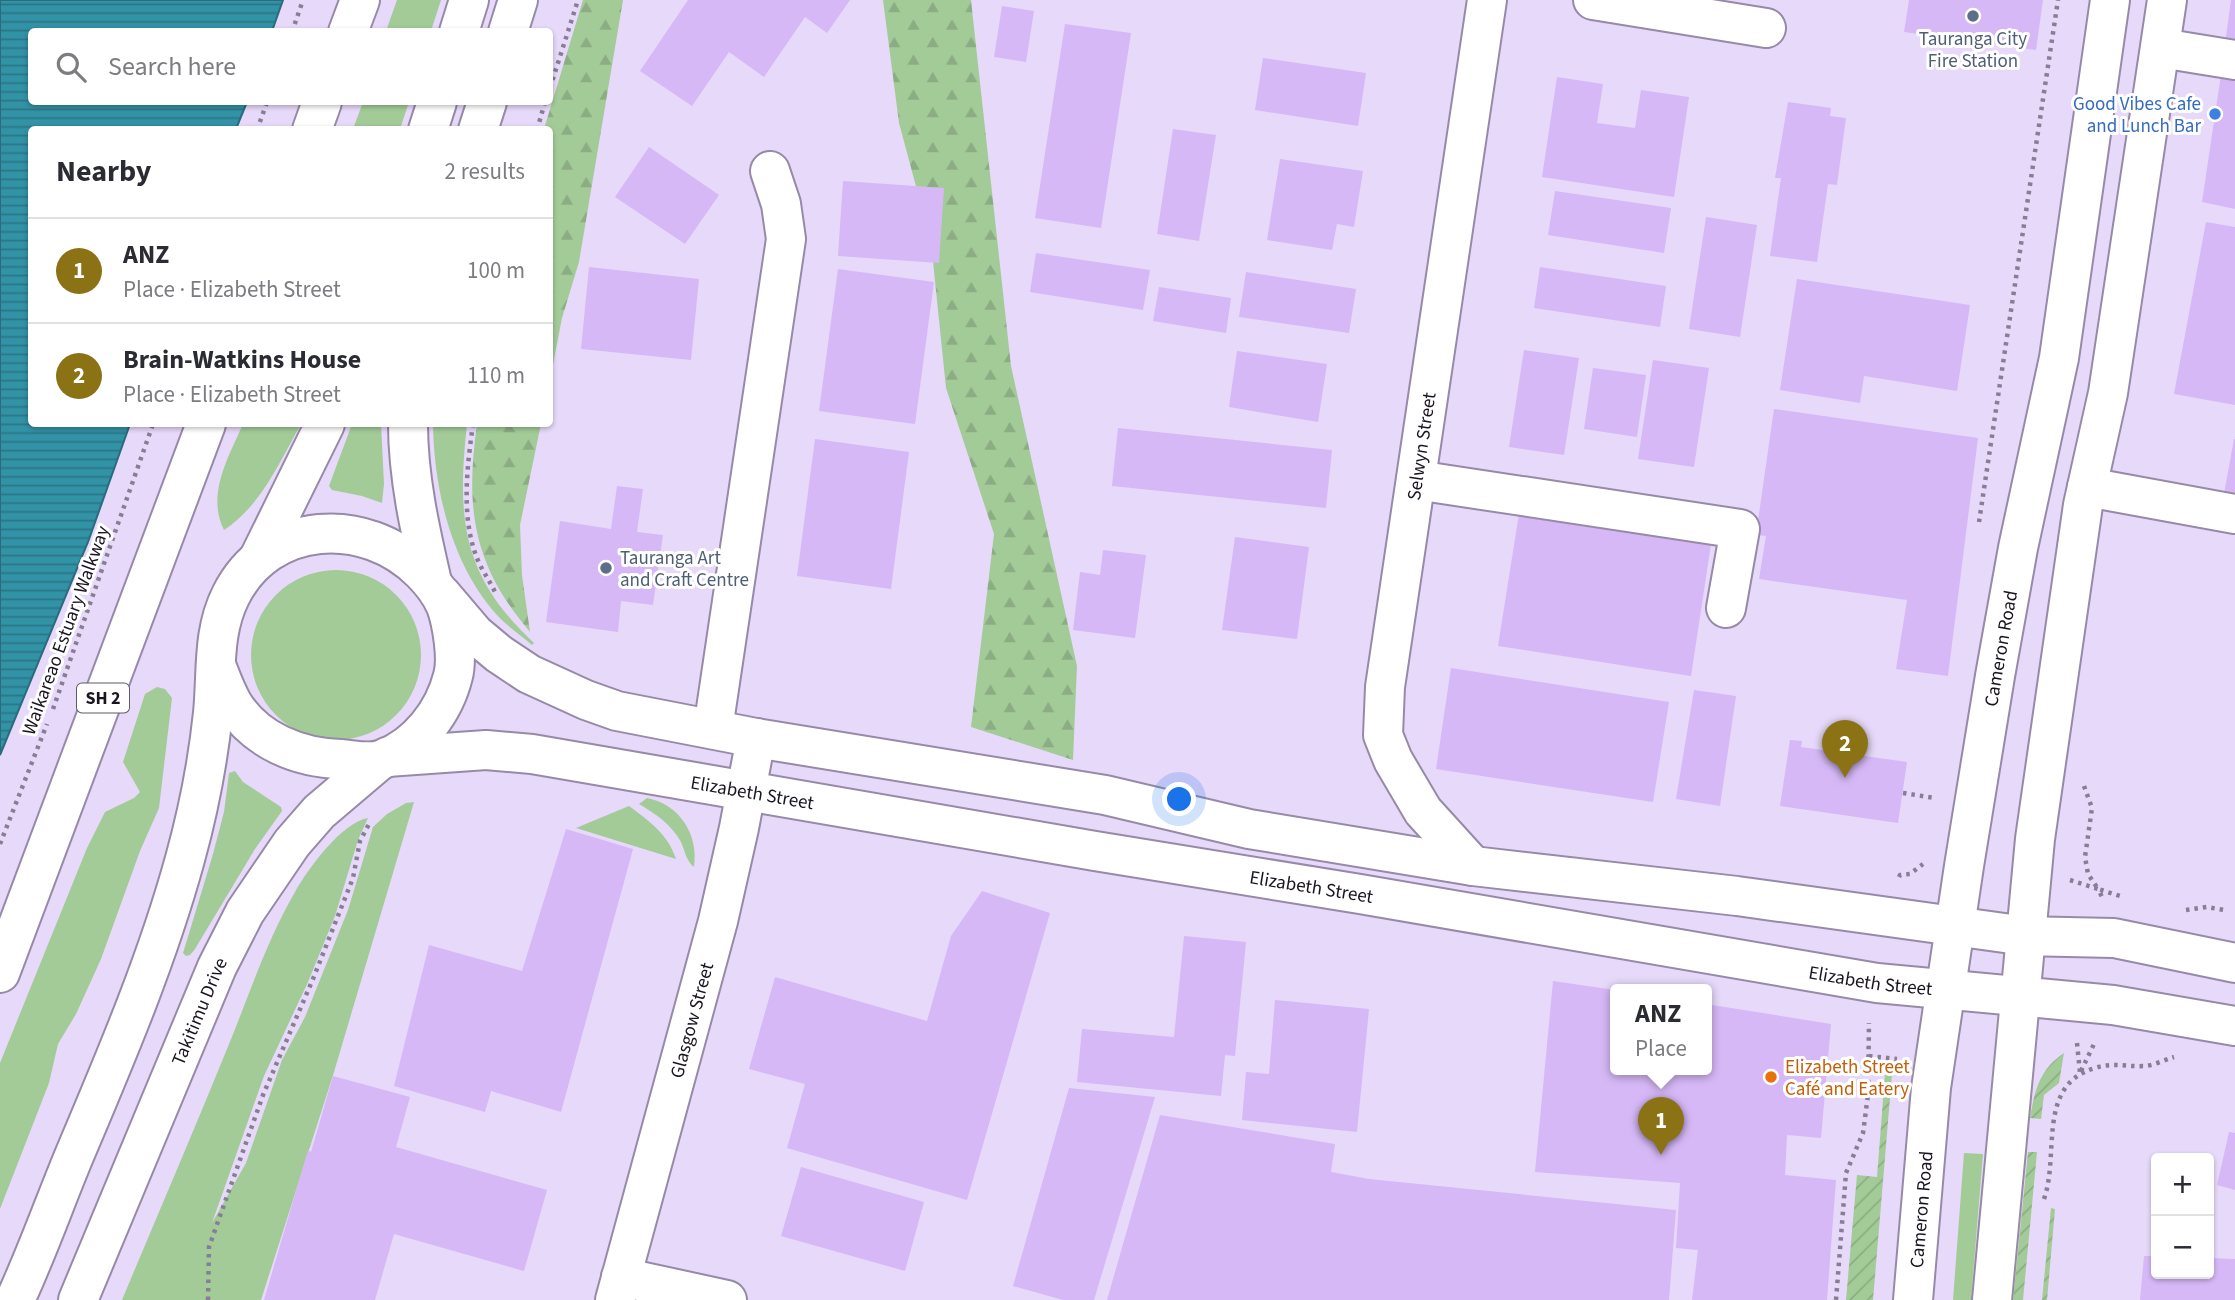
<!DOCTYPE html>
<html lang="en">
<head>
<meta charset="utf-8">
<style>
	:root { --surface:#fff; --page:#f2f2f3; --text:#2b2b33; --muted:#7c7c81; --line:#e1e1e2; --accent:#8a7215 }
	body { margin:0; font-family:"Source Sans 3",sans-serif; background:var(--page); color:var(--text) }
	.controls { position:absolute; right:21px; bottom:21px; display:grid; overflow:hidden; border-radius:7px; box-shadow:0 2px 5px #0004 }
	.controls button { width:63px; height:63px; display:grid; place-items:center; padding:0; border:0; border-bottom:2px solid var(--line); background:var(--surface); color:var(--text); font:35px sans-serif }
	.you { position:absolute; left:1180px; top:800px; width:24px; height:24px; margin:-18px; border:5px solid #fff; border-radius:50%; background:#1a73e8; box-shadow:0 0 0 10px #1a73e833 }
	.badge { display:grid; place-items:center; width:46px; height:46px; border-radius:50%; background:var(--accent); color:#fff; font-size:23px; font-weight:700 }
	.pin { position:absolute; translate:-50% -58px; filter:drop-shadow(0 2px 4px #0008) }
	.pin::after { content:''; position:absolute; top:37px; width:24px; height:21px; background:inherit; clip-path:polygon(0 0,100% 0,50% 100%) }
	.popup { position:absolute; left:1610px; top:984px; width:102px; height:91px; box-sizing:border-box; display:grid; place-content:center; border-radius:7px; background:var(--surface); filter:drop-shadow(0 2px 5px #0005); font-size:23px; white-space:nowrap; color:var(--muted) }
	.popup b { font-size:26px; color:var(--text) }
	.popup::after { content:''; position:absolute; left:50%; top:100%; margin-left:-14px; border:14px solid transparent; border-top-color:var(--surface) }
	.list { margin:0; padding:0; list-style:none }
	h2 { display:flex; justify-content:space-between; align-items:center; height:91px; margin:0; padding:0 28px; font-size:30px }
	h2 small { font-size:23px; font-weight:400; color:var(--muted) }
	.list li { display:grid; grid-template-columns:46px 1fr auto; gap:21px; align-items:center; box-sizing:border-box; height:105px; padding:0 28px; border-top:2px solid var(--line) }
	.list b { display:block; font-size:26px; white-space:nowrap }
	.list p { margin:0; font-size:23px; white-space:nowrap; color:var(--muted) }
	.list em { font-size:23px; font-style:normal; color:var(--muted) }
	.icon { flex:none; width:38px; height:38px; fill:none; stroke:currentColor; stroke-width:2; stroke-linecap:round; stroke-linejoin:round }
	.map { position:relative; flex:none; width:2235px; height:1300px; overflow:hidden }
	.search { position:absolute; background:var(--surface); box-shadow:0 2px 5px #0004; left:28px; top:28px; width:525px; height:77px; display:flex; align-items:center; gap:18px; box-sizing:border-box; padding:0 24px; border-radius:7px; color:var(--muted); font-size:26px }
	.panel { position:absolute; background:var(--surface); box-shadow:0 2px 5px #0004; left:28px; top:126px; width:525px; height:301px; border-radius:7px }
	.map>svg:first-child { display:block }
	.green { fill:#a3cb98 }
	.forest { fill:url(#forest-firs) }
	.garden { fill:url(#garden-furrows) }
	.water { fill:url(#water-rules); stroke:#2a6c7e; stroke-width:2 }
	.building { fill:#d6b8f7 }
	.lines { fill:none; stroke-linecap:round; stroke-linejoin:round }
	.minor-casing { stroke:#978aa7; stroke-width:42 }
	.major-casing { stroke:#978aa7; stroke-width:42 }
	.highway-casing { stroke:#978aa7; stroke-width:42 }
	.path { stroke:#887e94; stroke-width:4.5; stroke-dasharray:3.5 5; stroke-linecap:butt }
	.minor { stroke:#fff; stroke-width:38 }
	.major { stroke:#fff; stroke-width:38 }
	.highway { stroke:#fff; stroke-width:38 }
	.service-dot { fill:#5c6f8a; stroke:#fff; stroke-width:2.5 }
	.shop-dot { fill:#3f7fe0; stroke:#fff; stroke-width:2.5 }
	.food-dot { fill:#e8710a; stroke:#fff; stroke-width:2.5 }
	.labels { text-anchor:middle; stroke-width:6; stroke-linejoin:round; paint-order:stroke }
	.shield { fill:#fff; stroke:#5e5a62; stroke-width:2 }
	.shield-label { font-size:18px; font-weight:bold; fill:#19141f }
	.service-label { font-size:19px; fill:#4e5e75; stroke:#fff }
	.shop-label { font-size:19px; fill:#366cbe; stroke:#fff; text-anchor:end }
	.street-label { font-size:19px; fill:#19141f; stroke:#fff }
	.food-label { font-size:19px; fill:#c56008; stroke:#fff; text-anchor:start }
</style>
</head>
<body>
<div class="map">
<svg width="2235" height="1300" viewBox="0 0 2235 1300">
	<defs>
		<pattern id="forest-firs" width="22" height="20" patternUnits="userSpaceOnUse" patternTransform="scale(1.75)"><rect width="22" height="20" fill="#a3cb98"/><path d="M5 1l3.5 6h-7zM16 11l3.5 6h-7z" fill="#8cad83"/></pattern>
		<pattern id="garden-furrows" width="10" height="10" patternUnits="userSpaceOnUse" patternTransform="scale(1.75)"><rect width="10" height="10" fill="#a3cb98"/><path d="M-1 1l2-2M0 10L10 0M9 11l2-2" fill="none" stroke="#8cad83"/></pattern>
		<pattern id="water-rules" width="6" height="5" patternUnits="userSpaceOnUse" patternTransform="scale(1.75)"><rect width="6" height="5" fill="#3292a6"/><path d="M0 2.5h6" fill="none" stroke="#2a7687"/></pattern>
	</defs>
	<rect width="100%" height="100%" fill="#e7d9f9"/>
	<g class="green">
		<polygon points="397,0 441,0 431,31 386,31"/>
		<polygon points="363,102 409,102 400,129 353,129"/>
		<path d="M243,424H301C280,461 261,506 224,530C206,495 229,456 243,424Z"/>
		<polygon points="352,424 381,424 384,484 382,503 362,496 332,490 329,486"/>
		<path d="M433,424H467C457,518 461,575 534,643L532,645C520,635 507,626 496,614C451,563 434,489 433,424Z"/>
		<circle cx="336" cy="655" r="85"/>
		<polygon points="157,687 165,689 172,698 159,808 140,851 101,959 76,1014 58,1044 49,1083 0,1209 0,1063 87,848 105,812 134,798 140,792 123,762 145,694"/>
		<polygon points="235,771 243,782 281,807 282,811 255,849 195,949 190,955 186,956 183,953 187,940 213,854 224,812 229,773"/>
		<path d="M647,798C679,804 699,834 694,867C686,861 685,851 681,842C671,824 656,814 639,804Z"/>
		<path d="M414,802L334,1072L261,1300H122C157,1216 193,1133 227,1049C249,996 266,942 295,892C307,870 342,822 368,818L358,840L335,916L308,982L264,1076L212,1223L246,1163L282,1060L305,1017L348,910L373,827L387,814L406,803Z"/>
		<path d="M629,806C649,821 668,834 676,859L576,828Z"/>
		<polygon points="1964,1153 1983,1154 1971,1300 1953,1300"/>
	</g>
	<g class="forest">
		<polygon points="583,0 623,0 579,262 562,318 550,380 550,130 544,129"/>
		<polygon points="883,0 971,0 1011,366 1077,666 1073,760 971,727 994,534 946,388 931,242 899,123"/>
		<path d="M477,424H541L520,525L522,575L530,632C473,565 465,509 477,424Z"/>
	</g>
	<g class="garden">
		<path d="M2064,1053L2059,1083L2044,1095L2041,1119L2030,1118C2035,1090 2039,1070 2064,1053Z"/>
		<polygon points="1885,1074 1892,1074 1873,1300 1846,1300 1857,1175 1877,1177"/>
		<polygon points="2028,1152 2037,1152 2023,1300 2013,1300"/>
		<polygon points="2051,1208 2055,1209 2047,1300 2042,1300"/>
	</g>
	<polygon class="water" points="0,0 283,0 272,31 32,32 32,102 247,102 236,129 32,130 32,424 130,424 88,542 0,755"/>
	<g class="building">
		<polygon points="688,0 850,0 827,33 805,17 764,77 729,52 692,106 640,71"/>
		<polygon points="1909,0 2043,0 2036,50 1904,32"/>
		<polygon points="2231,0 2235,0 2235,46 2225,44"/>
		<polygon points="1002,6 1034,11 1026,62 994,57"/>
		<polygon points="1065,24 1131,33 1101,228 1035,218"/>
		<polygon points="1263,58 1366,73 1358,126 1255,110"/>
		<polygon points="2222,68 2235,70 2235,209 2202,202"/>
		<polygon points="1557,77 1603,84 1597,123 1635,128 1641,90 1689,97 1674,197 1542,177"/>
		<polygon points="1788,102 1831,108 1830,116 1846,118 1837,185 1828,184 1817,262 1770,256 1781,178 1775,178"/>
		<polygon points="1173,129 1216,135 1199,241 1157,234"/>
		<polygon points="649,147 719,195 685,244 615,197"/>
		<polygon points="1280,159 1363,171 1354,227 1337,224 1332,250 1267,240"/>
		<polygon points="843,181 944,188 939,263 838,256"/>
		<polygon points="1555,191 1671,208 1664,253 1548,235"/>
		<polygon points="1706,217 1757,225 1740,337 1689,329"/>
		<polygon points="2206,222 2235,227 2235,405 2174,394"/>
		<polygon points="1036,253 1150,270 1143,310 1030,292"/>
		<polygon points="589,267 699,279 691,360 581,349"/>
		<polygon points="1540,267 1666,286 1660,327 1534,308"/>
		<polygon points="838,269 934,282 915,424 819,411"/>
		<polygon points="1246,272 1356,289 1349,333 1239,317"/>
		<polygon points="1797,279 1970,305 1957,391 1864,376 1860,403 1780,390"/>
		<polygon points="1159,287 1231,298 1226,333 1153,321"/>
		<polygon points="1524,350 1579,358 1564,455 1509,447"/>
		<polygon points="1237,351 1327,364 1318,422 1229,407"/>
		<polygon points="1653,360 1709,368 1694,467 1638,459"/>
		<polygon points="1593,368 1646,375 1637,437 1584,429"/>
		<polygon points="1774,409 1978,438 1948,676 1896,669 1907,600 1759,579 1766,536 1756,535"/>
		<polygon points="1118,428 1332,450 1326,508 1112,486"/>
		<polygon points="815,439 909,452 891,589 797,576"/>
		<polygon points="2234,439 2235,439 2235,496 2224,494"/>
		<polygon points="617,486 643,489 637,532 663,535 653,605 621,601 618,632 546,622 560,521 611,529"/>
		<polygon points="1521,501 1713,531 1691,676 1498,646"/>
		<polygon points="1235,537 1309,547 1297,639 1222,630"/>
		<polygon points="1103,550 1146,555 1135,638 1073,630 1080,572 1100,575"/>
		<polygon points="1451,668 1669,702 1653,802 1436,769"/>
		<polygon points="1694,690 1736,696 1720,806 1676,799"/>
		<polygon points="1790,740 1802,741 1801,747 1907,762 1898,823 1780,806"/>
		<polygon points="566,829 633,849 561,1112 491,1091 485,1112 394,1086 429,945 522,971"/>
		<polygon points="982,891 1050,913 967,1200 787,1148 805,1084 749,1069 775,977 927,1021 951,936"/>
		<polygon points="1184,936 1246,942 1235,1056 1225,1055 1221,1096 1077,1082 1082,1029 1174,1037"/>
		<polygon points="1553,981 1615,990 1615,1069 1706,1069 1706,1004 1831,1024 1821,1138 1787,1135 1785,1175 1836,1180 1827,1300 1692,1300 1698,1250 1676,1248 1680,1183 1535,1172"/>
		<polygon points="1275,1000 1369,1009 1357,1132 1242,1120 1246,1072 1269,1074"/>
		<polygon points="333,1076 410,1097 396,1147 547,1190 524,1271 394,1234 375,1300 264,1300 308,1150 311,1152"/>
		<polygon points="1069,1088 1155,1097 1094,1300 1063,1300 1013,1286"/>
		<polygon points="1160,1115 1335,1144 1331,1172 1369,1179 1676,1210 1669,1300 1107,1300"/>
		<polygon points="2229,1132 2235,1133 2235,1190 2217,1185"/>
		<polygon points="801,1167 924,1202 905,1271 781,1236"/>
		<polygon points="2144,1256 2156,1256 2156,1274 2209,1274 2209,1258 2235,1259 2235,1300 2140,1300"/>
	</g>
	<g class="lines">
		<g class="minor-casing">
			<g id="minor">
				<polyline points="1593,0 1766,28"/>
				<polyline points="2161,48 2235,60"/>
				<polyline points="1416,480 1740,529 1726,608"/>
				<polyline points="2087,487 2235,514"/>
				<polyline points="713,729 786,239 781,204 770,171"/>
				<path id="s1" d="M1473,866L1423,811L1393,760L1383,735L1385,687L1487,0"/>
				<polyline points="621,1277 727,1300"/>
				<path id="s2" d="M615,1300L718,921L739,828L756,738"/>
			</g>
		</g>
		<g class="major-casing">
			<g id="major">
				<polyline points="441,594 475,634 499,654 529,674 586,700 617,711 756,738 1105,795 1249,829 1473,866 1737,896 2026,936 2114,938 2235,963"/>
				<path id="s3" d="M387,757L486,750L532,754L1095,851L1360,894L1877,983L2113,1005L2235,1026"/>
				<path id="s4" d="M1913,1300L1931,1088L1964,866L1995,676L2018,548L2059,358L2110,0"/>
				<polyline points="1992,1300 2035,839 2083,505 2108,393 2167,0"/>
			</g>
		</g>
		<g class="highway-casing">
			<g id="highway">
				<polyline points="348,32 360,0"/>
				<polyline points="459,32 469,0"/>
				<polyline points="508,32 518,0"/>
				<polyline points="312,130 322,102"/>
				<polyline points="428,130 437,102"/>
				<polyline points="478,130 487,102"/>
				<path d="M408,424C408,477 420,530 432,582"/>
				<polyline points="258,560 325,424"/>
				<polyline points="0,973 206,424"/>
				<path d="M15,1300C37,1253 54,1204 74,1156C115,1059 157,961 185,859C198,812 208,761 213,713C217,673 212,632 231,595C269,520 365,515 422,572C432,582 440,592 446,606C452,623 458,658 453,676C444,712 418,746 383,759C371,764 354,760 341,759C299,758 256,741 233,704C226,692 221,678 216,665"/>
				<path id="s5" d="M78,1300L217,967L245,912L292,843L319,812L379,761"/>
			</g>
		</g>
		<g class="path">
			<polyline points="292,32 303,0"/>
			<polyline points="550,88 578,0"/>
			<polyline points="257,130 267,102"/>
			<polyline points="537,130 545,102"/>
			<path d="M473,424C467,468 460,520 479,563C484,573 490,582 495,592"/>
			<polyline points="1979,522 2058,0"/>
			<polyline points="53,709 153,424"/>
			<polyline points="2084,786 2092,808 2085,857 2088,874 2098,889 2120,896"/>
			<polyline points="1903,793 1935,798"/>
			<polyline points="0,844 47,724"/>
			<polyline points="1899,877 1900,875 1910,874 1923,864"/>
			<polyline points="2070,880 2098,889 2103,899"/>
			<polyline points="2186,910 2207,907 2224,910"/>
			<polyline points="2077,1043 2080,1073"/>
			<polyline points="1869,1056 1897,1059"/>
			<polyline points="2081,1071 2094,1044"/>
			<path d="M2044,1199C2060,1154 2036,1085 2095,1068C2112,1062 2126,1067 2143,1066C2153,1066 2164,1060 2174,1057"/>
			<polyline points="208,1300 209,1247 263,1095 313,979 353,878 360,841 369,824"/>
			<polyline points="1836,1300 1846,1173 1863,1133 1868,1095 1869,1023"/>
		</g>
		<use href="#minor" class="minor"/>
		<use href="#major" class="major"/>
		<use href="#highway" class="highway"/>
	</g>
	<g class="service-dot">
		<circle cx="1973" cy="16" r="7"/>
		<circle cx="606" cy="568" r="7"/>
	</g>
	<circle class="shop-dot" cx="2215" cy="114" r="7"/>
	<circle class="food-dot" cx="1771" cy="1077" r="7"/>
	<g class="labels">
		<rect class="shield" x="77" y="683.5" width="52" height="29" rx="5"/>
		<g class="shield-label">
			<text x="103" y="704">SH 2</text>
		</g>
		<g class="service-label">
			<text x="1973" y="45">Tauranga City<tspan x="1973" dy="22">Fire Station</tspan></text>
			<text x="620" y="564" text-anchor="start">Tauranga Art<tspan x="620" dy="22">and Craft Centre</tspan></text>
		</g>
		<g class="shop-label">
			<text x="2201" y="110">Good Vibes Cafe<tspan x="2201" dy="22">and Lunch Bar</tspan></text>
		</g>
		<g class="street-label">
			<text dy="7" stroke="none"><textPath href="#s1" startOffset="452">Selwyn Street</textPath></text>
			<text transform="translate(65 630) rotate(-70)" y="7">Waikareao Estuary Walkway</text>
			<text dy="7" stroke="none"><textPath href="#s4" startOffset="658">Cameron Road</textPath></text>
			<text dy="7" stroke="none"><textPath href="#s3" startOffset="369">Elizabeth Street</textPath></text>
			<text dy="7" stroke="none"><textPath href="#s3" startOffset="936">Elizabeth Street</textPath></text>
			<text dy="7" stroke="none"><textPath href="#s3" startOffset="1503">Elizabeth Street</textPath></text>
			<text dy="7" stroke="none"><textPath href="#s5" startOffset="313">Takitimu Drive</textPath></text>
			<text dy="7" stroke="none"><textPath href="#s2" startOffset="290">Glasgow Street</textPath></text>
			<text dy="7" stroke="none"><textPath href="#s4" startOffset="91">Cameron Road</textPath></text>
		</g>
		<g class="food-label">
			<text x="1785" y="1073">Elizabeth Street<tspan x="1785" dy="22">Café and Eatery</tspan></text>
		</g>
	</g>
</svg>
<div class="controls">
<button>+</button>
<button>−</button>
</div>
<div class="you"></div>
<div class="pin badge" style="left:1661px;top:1155px">1</div>
<div class="popup"><b>ANZ</b>Place</div>
<div class="pin badge" style="left:1845px;top:778px">2</div>
<div class="search"><svg class="icon" aria-label="search" viewBox="0 0 24 24"><circle cx="10" cy="10" r="6"/><path d="M15 15l6 6"/></svg>Search here</div>
<section class="panel">
<h2>Nearby<small>2 results</small></h2>
<ul class="list">
<li><span class="badge">1</span><div><b>ANZ</b><p>Place · Elizabeth Street</p></div><em>100 m</em></li>
<li><span class="badge">2</span><div><b>Brain-Watkins House</b><p>Place · Elizabeth Street</p></div><em>110 m</em></li>
</ul>
</section>
</div>
</body>
</html>
